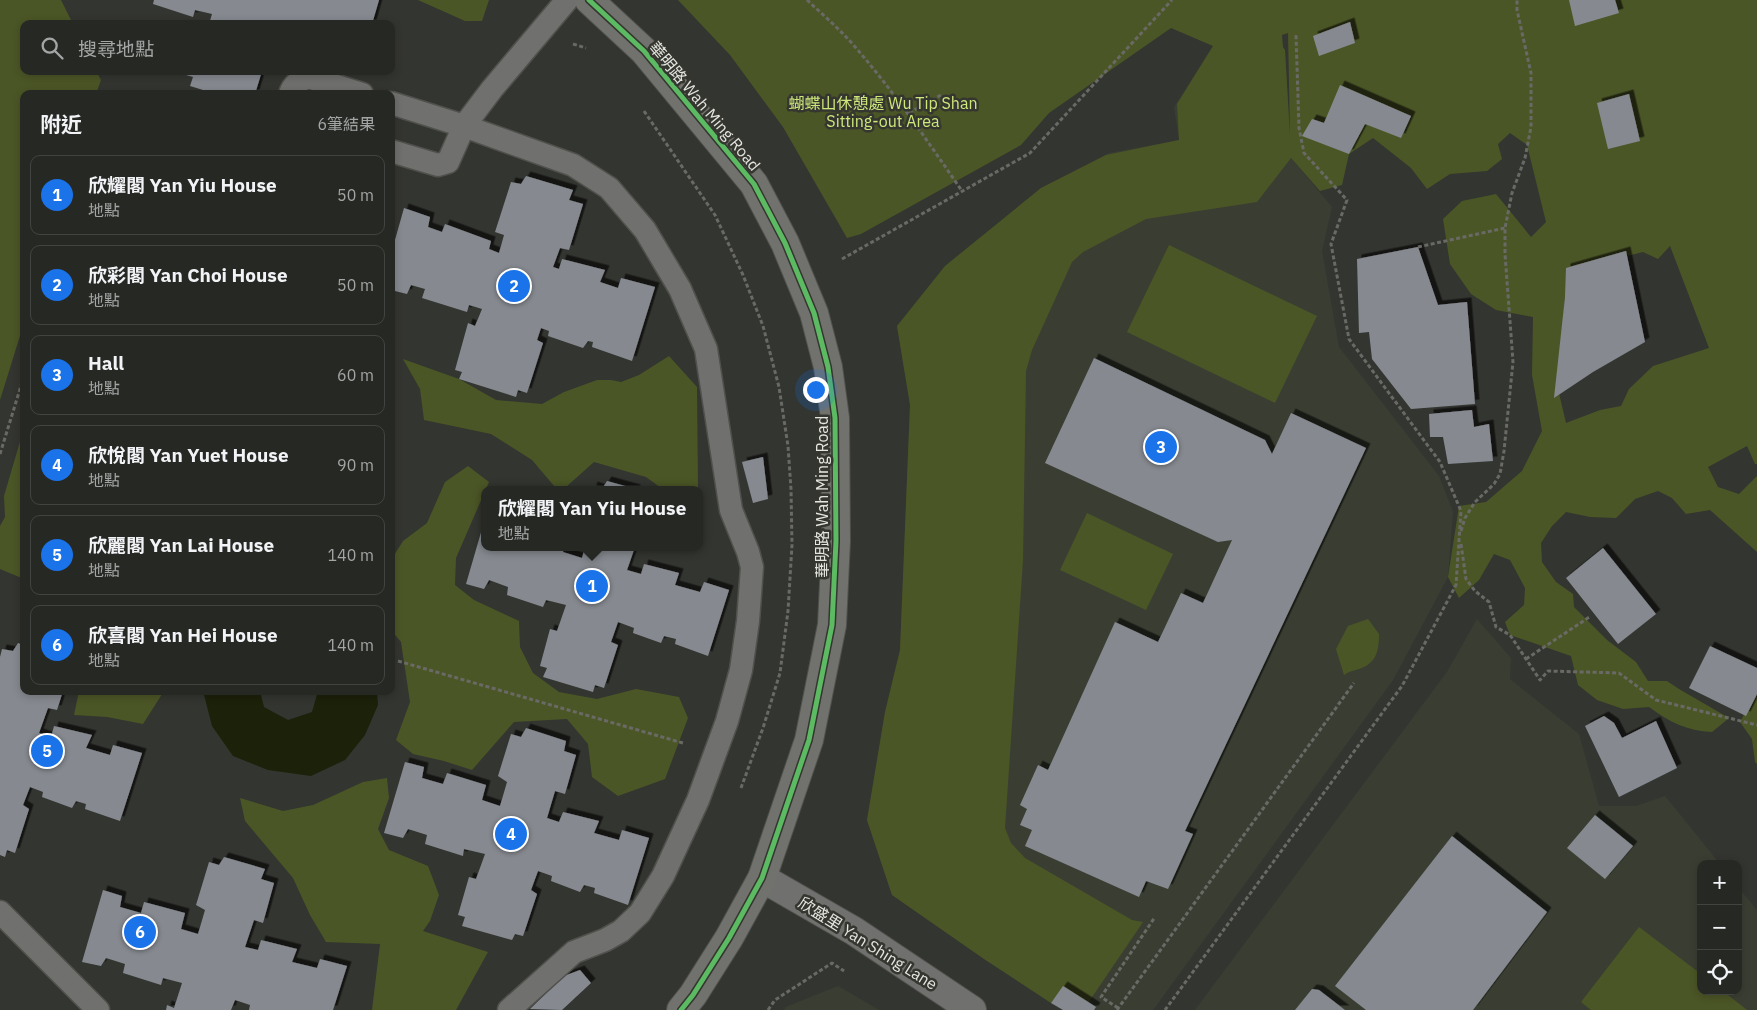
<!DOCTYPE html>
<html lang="zh-TW">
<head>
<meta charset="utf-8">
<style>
	:root { --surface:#262824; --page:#323431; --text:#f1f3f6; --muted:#a4a6a6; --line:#424441; --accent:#1a73e8 }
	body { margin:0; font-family:"IBM Plex Sans","Noto Sans TC",sans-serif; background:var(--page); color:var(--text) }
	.controls { position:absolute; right:15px; bottom:15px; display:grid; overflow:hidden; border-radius:10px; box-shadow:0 2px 8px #0003 }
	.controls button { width:45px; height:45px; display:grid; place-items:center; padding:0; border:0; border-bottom:1px solid var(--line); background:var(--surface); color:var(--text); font:25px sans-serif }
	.you { position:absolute; left:815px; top:389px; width:18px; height:18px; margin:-12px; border:4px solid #fff; border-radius:50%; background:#1a73e8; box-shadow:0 0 0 8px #1a73e833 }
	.badge { display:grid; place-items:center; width:32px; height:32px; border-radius:50%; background:var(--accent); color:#fff; font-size:16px; font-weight:700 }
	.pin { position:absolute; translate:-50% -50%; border:2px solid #fff; box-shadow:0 1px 5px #0006 }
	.popup { position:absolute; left:481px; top:486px; width:222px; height:65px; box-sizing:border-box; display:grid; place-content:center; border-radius:10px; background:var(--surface); filter:drop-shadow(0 1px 4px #0005); font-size:16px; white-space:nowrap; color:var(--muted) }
	.popup b { font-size:19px; color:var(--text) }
	.popup::after { content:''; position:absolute; left:50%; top:100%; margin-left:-10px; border:10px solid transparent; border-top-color:var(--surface) }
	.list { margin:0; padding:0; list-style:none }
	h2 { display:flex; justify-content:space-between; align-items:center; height:65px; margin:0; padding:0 20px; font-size:21px }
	h2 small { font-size:16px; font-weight:400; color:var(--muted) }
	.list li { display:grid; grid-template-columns:32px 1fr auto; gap:15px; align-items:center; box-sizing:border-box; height:80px; margin:0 10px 10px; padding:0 10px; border:1px solid var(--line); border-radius:10px }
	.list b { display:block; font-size:19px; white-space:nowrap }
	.list p { margin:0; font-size:16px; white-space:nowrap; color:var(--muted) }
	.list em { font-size:16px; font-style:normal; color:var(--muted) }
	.icon { flex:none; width:28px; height:28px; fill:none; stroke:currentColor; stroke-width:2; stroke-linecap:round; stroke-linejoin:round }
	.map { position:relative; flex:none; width:1757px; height:1010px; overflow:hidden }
	.search { position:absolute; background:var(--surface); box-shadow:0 2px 8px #0003; left:20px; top:20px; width:375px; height:55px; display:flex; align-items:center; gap:12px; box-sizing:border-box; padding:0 18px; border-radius:10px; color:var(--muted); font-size:19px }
	.panel { position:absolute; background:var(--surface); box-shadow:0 2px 8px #0003; left:20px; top:90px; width:375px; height:605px; border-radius:10px }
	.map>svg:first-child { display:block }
	.built { fill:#3a3e32 }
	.green { fill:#4b5626; fill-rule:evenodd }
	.water { fill:#1c210a }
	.building { fill:#868a90; filter:url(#shadow) }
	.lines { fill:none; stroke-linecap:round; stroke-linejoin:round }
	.lane-casing { stroke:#50514d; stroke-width:25 }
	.street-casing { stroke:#50514d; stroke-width:30 }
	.secondary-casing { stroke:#50514d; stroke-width:30 }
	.path { stroke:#696a66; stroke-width:3; stroke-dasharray:4 2.5; stroke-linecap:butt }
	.lane { stroke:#70706e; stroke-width:22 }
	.street { stroke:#70706e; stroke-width:28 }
	.secondary { stroke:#71726d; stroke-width:28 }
	.cycleway-casing { stroke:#34362f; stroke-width:8 }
	.cycleway { stroke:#5cba63; stroke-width:5 }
	.labels { text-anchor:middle; stroke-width:5; stroke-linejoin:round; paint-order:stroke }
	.park-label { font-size:16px; fill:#cee77b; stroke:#34362f }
	.street-label { font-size:16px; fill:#e4e5e1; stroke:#34362f }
</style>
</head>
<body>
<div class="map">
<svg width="1757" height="1010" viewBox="0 0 1757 1010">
	<defs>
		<filter id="shadow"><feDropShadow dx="4.5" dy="-4.5" stdDeviation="0" flood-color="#0009"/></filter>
	</defs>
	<rect width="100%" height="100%" fill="#333530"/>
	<g class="built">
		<polygon points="1242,0 1285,50 1291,158 1332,207 1322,251 1339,347 1439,476 1453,512 1448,577 1393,680 1153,1010 1094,1010 1063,987 1051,1003 984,959 892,895 867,820 885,712 900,650 910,405 897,326 945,266 1041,188 1109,153 1179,140 1174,107"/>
		<polygon points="1477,619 1511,658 1510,679 1579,734 1599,806 1636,806 1665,796 1720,864 1701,864 1701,991 1738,991 1738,887 1757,910 1757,1010 1195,1010 1447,672"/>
		<polygon points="838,986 879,1010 784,1010 786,1007"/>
	</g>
	<g class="green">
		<polygon points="0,0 61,0 73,24 24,24 24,71 96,71 101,80 96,94 24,94 24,323 0,400"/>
		<polygon points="418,0 489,0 482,21 465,21"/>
		<path d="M678,0H1757V464H1755L1747,446L1708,467L1718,487L1739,494L1757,476V552L1710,510L1686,514L1672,498L1658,491L1635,499L1616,518L1590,517L1566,512L1552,526L1541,543L1542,562L1556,582L1573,594L1574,607L1607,640L1636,662L1648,681H1667L1679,689L1729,718L1712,732C1687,731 1669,722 1649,707L1623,709L1597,700L1578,685L1571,656L1510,635L1505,622L1524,605L1525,588L1510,560L1494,554L1479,580L1459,598L1448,577L1459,506L1486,502L1522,471L1542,431L1532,375L1533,317L1496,310L1471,294L1450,264L1443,219L1462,201L1496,194L1531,237L1546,222L1527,145L1510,133L1498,144L1502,159L1487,171L1450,174L1427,189L1411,168L1373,138L1349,154L1342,185L1320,191L1291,158L1257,202L1146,219L1083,252L1072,262L1032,350L1026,371L1023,560L1005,828L1011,843L1025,858L1132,920L1143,922L1088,1003L1063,987L1051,1003L984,959L892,895L867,820L885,712L900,650L910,405L897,326L945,266L1041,188L1106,155L1179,140L1177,104L1213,46L1171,28L1049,113L1021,145L861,234L847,238L783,127L730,55ZM1288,33L1290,135L1285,50L1283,47L1282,35ZM1670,246L1709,348L1653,366L1629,389L1621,406L1600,410L1566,423L1558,389L1565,297L1611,260L1643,252L1658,259Z"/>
		<polygon points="1169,245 1317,316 1275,403 1127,332"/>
		<polygon points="669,356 697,387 698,490 664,490 646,477 594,462 566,487 555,487 532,460 491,434 424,420 420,389 403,359 459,379 496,400 542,404 564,392 597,380 611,380 621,382 639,375"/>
		<polygon points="24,428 24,579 0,569 0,526 5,517 4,496"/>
		<polygon points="468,466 489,482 456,558 455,585 474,600 519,621 520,647 533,673 559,692 597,699 636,689 679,697 688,718 665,779 618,796 592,777 588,744 567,719 514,722 472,770 444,761 413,754 396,740 410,702 401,642 391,630 391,560 403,541 427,523 445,482"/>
		<polygon points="1087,513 1173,554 1146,610 1060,570"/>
		<path d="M1368,619L1379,634C1379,646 1378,659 1366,666C1359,670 1351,670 1344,675L1336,649L1348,626Z"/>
		<polygon points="79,691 164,691 143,724 107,717 74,715"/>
		<polygon points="1757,691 1757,764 1755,762 1752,739 1740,722"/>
		<polygon points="387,778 389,798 378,829 389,850 428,866 439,895 430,921 423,931 488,952 456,1010 372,1010 380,944 326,942 310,915 293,878 245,821 240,798 283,811 313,805 363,782"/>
		<polygon points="1639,927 1701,974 1701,991 1723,991 1747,1010 1591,1010 1581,1002"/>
	</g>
	<polygon class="water" points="203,691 260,691 264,707 288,720 312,712 318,691 377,691 378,705 365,735 345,760 311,776 268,770 233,756 212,726"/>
	<g class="building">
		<polygon points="154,0 379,0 372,24 209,24 212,14 195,10 193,17 153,4"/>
		<polygon points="1569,0 1615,0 1619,13 1575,26"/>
		<polygon points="1350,22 1355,43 1319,56 1313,36"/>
		<polygon points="187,71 262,71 255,94 216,94 190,86 193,77 186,75"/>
		<polygon points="1340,85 1411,116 1401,138 1365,124 1349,154 1302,136 1312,119 1324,123"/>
		<polygon points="1629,94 1640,141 1608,149 1597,103"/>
		<polygon points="526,176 573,190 569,200 583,204 569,250 560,248 553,267 559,269 562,259 605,270 600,282 618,288 621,278 655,287 632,361 592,347 593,342 588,341 583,348 548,336 549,331 541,328 537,340 543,343 527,393 518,390 516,397 459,379 462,372 455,370 468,323 475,326 482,309 469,305 467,312 422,298 425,289 411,285 407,294 391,290 391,254 404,208 430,217 428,227 442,232 445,224 491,241 489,249 499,253 504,235 495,232 511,182 521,184"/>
		<polygon points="1418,247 1438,305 1467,302 1475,404 1411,409 1372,359 1369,332 1359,333 1357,259"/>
		<polygon points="1626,251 1645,342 1593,372 1554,398 1565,297 1566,268"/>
		<polygon points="1094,358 1265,440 1272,454 1291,413 1366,448 1185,831 1193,834 1168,889 1146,881 1139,897 1025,846 1032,830 1020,825 1027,809 1020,805 1038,765 1048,770 1115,622 1158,642 1181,593 1203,603 1232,540 1218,542 1045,463"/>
		<polygon points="1472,410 1474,427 1489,424 1493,461 1448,464 1443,437 1430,437 1429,414"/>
		<polygon points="763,457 768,499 753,503 742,462"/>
		<polygon points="607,481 636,489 636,490 592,490 593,486 602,489"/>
		<polygon points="484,522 484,547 564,547 563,552 582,558 585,547 635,547 627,570 641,574 644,564 679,573 675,585 700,592 704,582 729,590 708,656 675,644 676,639 664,636 661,643 633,633 634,628 618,622 611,642 618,645 604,688 595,685 593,692 543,677 547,668 540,666 550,629 557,631 566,605 546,600 543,607 507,595 508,587 489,580 484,589 466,584"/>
		<polygon points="1603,548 1656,614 1618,644 1566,578"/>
		<polygon points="18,643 24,645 24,691 63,691 57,710 48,708 39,733 51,737 54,726 92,735 86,748 110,755 113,745 142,753 120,821 85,809 86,804 76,801 72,808 42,797 43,792 30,787 23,805 29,809 15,853 7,850 5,857 0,855 0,657 2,649 13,651"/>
		<polygon points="1710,646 1757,668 1757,694 1746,716 1689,688"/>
		<polygon points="1604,716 1614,723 1622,738 1656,721 1677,768 1619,797 1585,726"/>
		<polygon points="526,728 566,741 564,751 576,755 565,794 555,791 547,818 559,822 563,812 599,821 594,833 619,840 622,830 649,838 628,905 594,893 595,888 584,885 580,892 551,881 552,876 538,871 531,890 537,894 523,936 515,934 512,940 462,926 465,917 458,915 469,877 476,879 485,854 464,849 463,856 425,844 427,835 408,829 403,838 384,833 405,762 424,767 422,778 443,784 447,773 486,785 482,800 500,806 507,782 498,776 511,734 521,737"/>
		<polygon points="1595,815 1633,846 1605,879 1567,848"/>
		<polygon points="1452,836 1547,912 1473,1010 1366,1010 1335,986"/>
		<polygon points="224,857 265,869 261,879 274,883 263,923 254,920 245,947 258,950 261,940 297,949 292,962 317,968 320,959 347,966 333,1010 249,1010 250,1005 235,1000 231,1010 166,1010 167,1005 174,1008 182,983 163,978 161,985 123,973 125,964 106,958 101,966 82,962 103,890 122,896 120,907 141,913 144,902 185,913 181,929 198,934 205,910 196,905 209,862 219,865"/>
		<polygon points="580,970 591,983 562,1010 530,1009 564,976"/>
		<polygon points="1063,986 1096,1007 1094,1010 1063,1010 1051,1003"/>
		<polygon points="1312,989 1319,990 1345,1010 1295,1010"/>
	</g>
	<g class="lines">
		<g class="lane-casing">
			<g id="lane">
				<path d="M290,94C293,84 299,81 308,77L362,94"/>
				<polyline points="391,103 464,126 573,165 609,188 645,230 680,289 706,349 731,510 748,552 752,567 748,621 741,670 727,721 698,800 663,876 640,913 621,931 605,940 574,952 509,1010"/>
				<polyline points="391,151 438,165 448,162 464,126 492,89 567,0"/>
				<polyline points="0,912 98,1010"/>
			</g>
		</g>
		<g class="street-casing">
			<polyline id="street" points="762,878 854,931 972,1010"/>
		</g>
		<g class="secondary-casing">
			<polyline id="secondary" points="589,0 644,51 754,184 785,243 814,313 828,367 835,418 836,541 832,625 809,740 762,878 729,938 693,995 681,1010"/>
		</g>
		<g class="path">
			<path d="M807,0C821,13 836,26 849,40C891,87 926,139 962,191"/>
			<polyline points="573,44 586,48"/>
			<polyline points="644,111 715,215 743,275 763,326 779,387 788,446 791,489 792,545 788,611 780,673 763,728 741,788"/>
			<polyline points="909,113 941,95"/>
			<polyline points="1418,247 1505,228"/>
			<polyline points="842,259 1030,153 1172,0"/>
			<polyline points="0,454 24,376"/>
			<polyline points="1461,531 1465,518 1475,502 1494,484 1500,474 1504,451 1513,362 1505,254 1505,228 1512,193 1525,158 1531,127 1531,73 1517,10 1517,0"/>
			<polyline points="1461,544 1466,579 1475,591 1489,602 1496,627 1510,635 1540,680 1548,671 1619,673 1656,700 1757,725"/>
			<polyline points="1526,659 1591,616"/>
			<polyline points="398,661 683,743"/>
			<polyline points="1118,1008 1101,997 1155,917"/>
			<polyline points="768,1010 775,1000 832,963 844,971"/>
			<polyline points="1117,1010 1354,683"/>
			<polyline points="1165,1010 1402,686 1456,585 1461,511 1440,462 1349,339 1331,244 1347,200 1304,153 1299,128 1296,35"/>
		</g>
		<use href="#lane" class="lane"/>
		<use href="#street" class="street"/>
		<use href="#secondary" class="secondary"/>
		<g class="cycleway-casing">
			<polyline id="cycleway" points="589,0 644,51 754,184 785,243 814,313 828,367 835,418 836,541 832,625 809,740 762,878 729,938 693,995 681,1010"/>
		</g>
		<use href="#cycleway" class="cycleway"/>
	</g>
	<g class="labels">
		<g class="park-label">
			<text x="883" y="109">蝴蝶山休憩處 Wu Tip Shan<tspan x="883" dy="18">Sitting-out Area</tspan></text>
		</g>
		<g class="street-label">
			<text transform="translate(705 106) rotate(50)" y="6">華明路 Wah Ming Road</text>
			<text transform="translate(822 497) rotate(-90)" y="6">華明路 Wah Ming Road</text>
			<text transform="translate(868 943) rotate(32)" y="6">欣盛里 Yan Shing Lane</text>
		</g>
	</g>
</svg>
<div class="controls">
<button>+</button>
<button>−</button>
<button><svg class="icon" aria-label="locate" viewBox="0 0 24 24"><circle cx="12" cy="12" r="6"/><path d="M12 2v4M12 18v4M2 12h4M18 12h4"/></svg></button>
</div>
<div class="you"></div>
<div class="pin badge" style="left:592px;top:586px">1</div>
<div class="popup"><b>欣耀閣 Yan Yiu House</b>地點</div>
<div class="pin badge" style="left:514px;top:286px">2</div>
<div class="pin badge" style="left:1161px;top:447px">3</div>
<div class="pin badge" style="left:511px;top:834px">4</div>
<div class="pin badge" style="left:47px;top:751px">5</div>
<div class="pin badge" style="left:140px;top:932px">6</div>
<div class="search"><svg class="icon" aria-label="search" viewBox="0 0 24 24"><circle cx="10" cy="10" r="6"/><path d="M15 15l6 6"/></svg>搜尋地點</div>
<section class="panel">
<h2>附近<small>6筆結果</small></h2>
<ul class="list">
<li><span class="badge">1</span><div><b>欣耀閣 Yan Yiu House</b><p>地點</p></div><em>50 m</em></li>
<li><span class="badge">2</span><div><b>欣彩閣 Yan Choi House</b><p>地點</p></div><em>50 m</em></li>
<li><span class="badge">3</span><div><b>Hall</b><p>地點</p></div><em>60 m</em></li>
<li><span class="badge">4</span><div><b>欣悅閣 Yan Yuet House</b><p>地點</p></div><em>90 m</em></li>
<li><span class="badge">5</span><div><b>欣麗閣 Yan Lai House</b><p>地點</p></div><em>140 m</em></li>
<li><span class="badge">6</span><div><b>欣喜閣 Yan Hei House</b><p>地點</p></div><em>140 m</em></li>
</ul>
</section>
</div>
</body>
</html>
